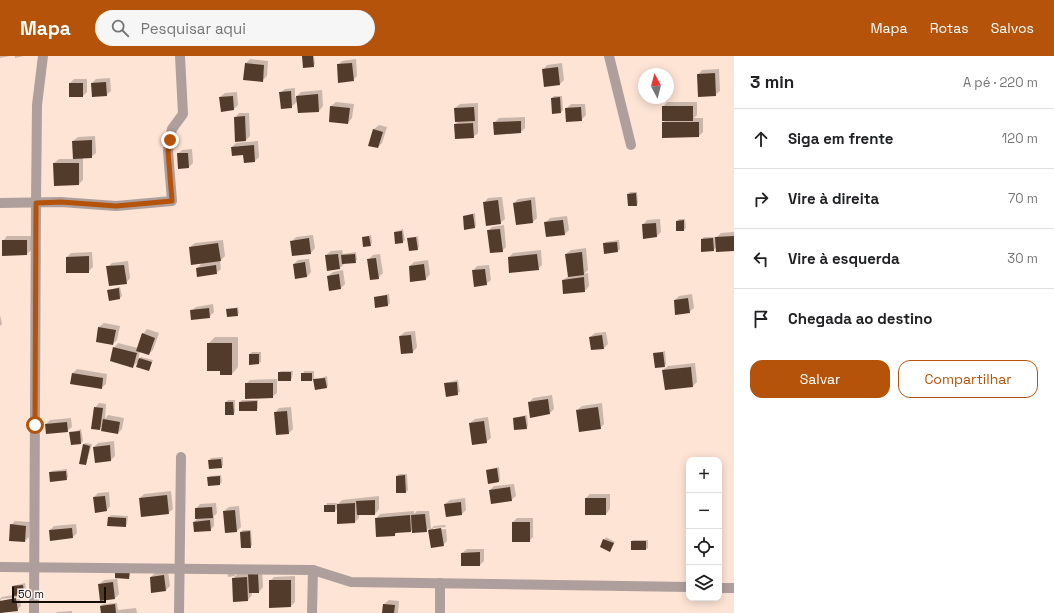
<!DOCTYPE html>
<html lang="pt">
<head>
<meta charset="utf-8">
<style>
	:root { --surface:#fff; --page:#f6f6f6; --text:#202124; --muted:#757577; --line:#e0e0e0; --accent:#b45309 }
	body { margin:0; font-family:"Space Grotesk",sans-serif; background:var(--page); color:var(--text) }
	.controls { position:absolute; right:12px; bottom:12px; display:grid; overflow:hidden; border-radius:8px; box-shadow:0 2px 10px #0003 }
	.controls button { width:36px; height:36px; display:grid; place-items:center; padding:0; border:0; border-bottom:1px solid var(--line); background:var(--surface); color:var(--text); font:20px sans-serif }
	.compass { position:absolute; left:638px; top:12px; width:36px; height:36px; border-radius:50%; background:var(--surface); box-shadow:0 2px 10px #0003; rotate:353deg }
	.scale { position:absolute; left:12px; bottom:10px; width:94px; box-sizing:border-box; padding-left:4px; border:2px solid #170d07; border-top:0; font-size:11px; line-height:14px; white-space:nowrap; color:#170d07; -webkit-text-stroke:3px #fcf6f2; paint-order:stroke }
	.stop { position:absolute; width:12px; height:12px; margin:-9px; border:3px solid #b45309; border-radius:50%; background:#fff }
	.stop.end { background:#b45309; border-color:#fff; box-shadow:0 1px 4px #0008 }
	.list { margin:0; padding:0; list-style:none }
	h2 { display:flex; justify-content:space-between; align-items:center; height:52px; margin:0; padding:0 16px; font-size:17px }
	h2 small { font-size:13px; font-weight:400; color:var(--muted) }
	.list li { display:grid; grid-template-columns:26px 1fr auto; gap:12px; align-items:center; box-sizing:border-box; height:60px; padding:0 16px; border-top:1px solid var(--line) }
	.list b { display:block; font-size:15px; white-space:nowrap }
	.list em { font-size:13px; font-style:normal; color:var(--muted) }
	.actions { display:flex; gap:8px; padding:12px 16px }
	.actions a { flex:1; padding:9px 0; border:1px solid var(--accent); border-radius:12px; text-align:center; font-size:14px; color:var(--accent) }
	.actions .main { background:var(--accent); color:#fff }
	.icon { flex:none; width:22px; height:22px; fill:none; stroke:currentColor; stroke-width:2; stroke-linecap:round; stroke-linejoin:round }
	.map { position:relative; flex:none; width:734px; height:557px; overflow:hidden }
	header { display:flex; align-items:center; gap:24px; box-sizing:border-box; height:56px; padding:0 20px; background:var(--accent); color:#fff }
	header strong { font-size:19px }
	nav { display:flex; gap:22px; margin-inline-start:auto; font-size:14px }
	.search { width:280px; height:36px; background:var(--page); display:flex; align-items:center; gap:10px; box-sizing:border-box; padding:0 14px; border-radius:22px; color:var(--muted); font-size:15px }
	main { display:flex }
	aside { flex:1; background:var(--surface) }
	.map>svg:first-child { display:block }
	.shadow { fill:#0003 }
	.building { fill:#533b2b }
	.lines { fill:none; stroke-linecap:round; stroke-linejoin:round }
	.minor { stroke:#af9f9c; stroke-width:10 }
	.route { stroke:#b45309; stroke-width:5 }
</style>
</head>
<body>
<header>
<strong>Mapa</strong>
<div class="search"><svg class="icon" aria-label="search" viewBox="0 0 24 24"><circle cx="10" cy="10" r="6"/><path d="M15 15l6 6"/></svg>Pesquisar aqui</div>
<nav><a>Mapa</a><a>Rotas</a><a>Salvos</a></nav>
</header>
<main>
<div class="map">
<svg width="734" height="557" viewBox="0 0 734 557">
	<rect width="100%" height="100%" fill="#fde4d5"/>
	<g class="shadow">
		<polygon points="0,0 10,0 0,2"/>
		<polygon points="15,0 24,0 15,2"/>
		<polygon points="303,0 314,0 315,8 313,10"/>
		<polygon points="250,3 268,5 267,20 262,25 246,7"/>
		<polygon points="356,3 357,20 353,24 338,9 342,5"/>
		<polygon points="562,7 564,24 560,28 543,14 547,9"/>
		<polygon points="719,13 720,35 715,39 698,19 702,14"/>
		<polygon points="110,22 111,35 106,39 92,27 96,23"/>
		<polygon points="74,23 87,23 87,36 83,40 70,27"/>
		<polygon points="295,32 295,42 301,36 322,34 323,50 319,55 298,45 291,51 280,37 285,33"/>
		<polygon points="237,36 238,49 234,53 220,41 225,37"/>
		<polygon points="554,40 562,40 563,54 561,56 552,42"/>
		<polygon points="336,46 354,48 352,62 348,67 331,50"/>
		<polygon points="667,46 697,46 697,59 694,62 703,62 703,76 699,80 663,67 666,64 663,51"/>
		<polygon points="478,47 478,77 473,81 455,68 459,65 455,52 460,48"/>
		<polygon points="571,48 585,48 586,59 581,64 566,53"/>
		<polygon points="239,57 249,57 250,80 246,84 236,85 235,62"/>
		<polygon points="525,61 525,72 521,76 495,78 494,67 499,62"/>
		<polygon points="379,69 387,71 382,87 378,91 370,89 374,73"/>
		<polygon points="95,80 96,97 91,101 83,101 83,124 79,128 54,107 59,103 74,103 73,85 78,81"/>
		<polygon points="258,85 259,101 255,105 232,91 236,87"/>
		<polygon points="192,93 193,107 189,111 178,98 182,94"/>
		<polygon points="630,136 637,136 638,147 637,149 628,138"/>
		<polygon points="502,141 505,163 500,167 484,147 488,142"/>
		<polygon points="535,141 537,162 533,166 514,147 518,143"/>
		<polygon points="475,157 476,170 475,171 464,160"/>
		<polygon points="567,160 569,174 565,178 545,167 550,162"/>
		<polygon points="660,163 661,176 657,180 643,169 647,164"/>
		<polygon points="679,163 685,163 686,172 684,174 677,165"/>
		<polygon points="504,169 506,191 502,195 488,175 492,171"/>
		<polygon points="403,173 405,184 403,186 395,176"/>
		<polygon points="734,176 734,194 717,191 713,194 702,183 704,181 715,181 715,183 721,177"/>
		<polygon points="313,179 315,192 311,197 292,185 296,181"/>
		<polygon points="371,179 372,187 370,189 363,182"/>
		<polygon points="7,180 31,180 31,194 27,198 3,185"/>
		<polygon points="418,180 419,191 417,193 408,183"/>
		<polygon points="223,184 225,200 220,205 221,213 216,217 197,212 202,207 190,191 195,187"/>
		<polygon points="619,184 620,193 618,195 604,188 606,186"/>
		<polygon points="586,192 588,214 584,218 588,217 589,230 585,235 563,224 569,220 566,198 571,194"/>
		<polygon points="342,194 343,198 356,196 357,204 344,208 340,212 326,199 331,195"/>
		<polygon points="541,194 542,209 538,213 509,201 513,197"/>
		<polygon points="92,196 93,211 88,216 67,201 71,197"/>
		<polygon points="380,198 383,217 378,222 368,204 373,199"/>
		<polygon points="309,203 311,216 307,221 294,208 298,204"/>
		<polygon points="428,204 430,218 426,223 410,210 414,206"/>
		<polygon points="128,205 130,222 126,227 108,211 112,207"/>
		<polygon points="489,209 491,224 486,228 473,215 477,210"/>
		<polygon points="343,214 345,228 341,232 328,220 333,216"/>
		<polygon points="120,231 122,240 120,242 108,234"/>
		<polygon points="389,238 390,247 388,249 375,241"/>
		<polygon points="692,238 694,252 689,256 675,244 679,240"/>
		<polygon points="213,248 214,256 209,261 191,255 196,251"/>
		<polygon points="238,251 239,257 237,259 227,254"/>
		<polygon points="0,259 2,268 0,270"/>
		<polygon points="104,267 120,270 117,284 113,288 97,285 99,271"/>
		<polygon points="147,273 159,277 153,294 149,298 140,295 138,304 141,301 153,304 149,314 139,305 133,310 114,292 118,287 138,292 143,278"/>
		<polygon points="415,275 417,291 413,296 400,280 405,276"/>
		<polygon points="606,276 608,288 604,292 590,281 595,277"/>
		<polygon points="215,281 238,281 238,311 232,318 221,314 208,288"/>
		<polygon points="665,295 666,308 664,310 654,298"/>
		<polygon points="252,296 261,296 261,306 259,307 250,298"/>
		<polygon points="695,307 697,326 693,330 663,314 668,310"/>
		<polygon points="77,313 107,318 106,328 101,332 73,317"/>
		<polygon points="281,315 293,315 292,322 290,324 279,317"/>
		<polygon points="304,315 314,315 314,322 312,324 302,324"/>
		<polygon points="327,320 328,330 326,332 315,324"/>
		<polygon points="277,323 277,337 272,341 246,328 250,324"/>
		<polygon points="458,324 460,336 447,340 445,327"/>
		<polygon points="552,339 554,353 550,357 529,347 533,342"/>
		<polygon points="228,344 235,344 235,356 233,358 226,346"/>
		<polygon points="242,344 258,344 258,352 256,354 240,346"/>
		<polygon points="99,347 106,348 105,363 108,359 124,362 122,373 118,377 103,369 100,372 95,352"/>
		<polygon points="602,347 604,368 600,372 577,354 582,350"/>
		<polygon points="291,351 293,373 289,377 275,357 279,352"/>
		<polygon points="527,359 528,370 526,372 514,362"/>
		<polygon points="488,361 491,382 486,386 470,367 475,363"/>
		<polygon points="71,362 72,371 67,375 46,368 50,364"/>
		<polygon points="81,373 83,385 81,387 71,377"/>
		<polygon points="114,385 115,400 111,404 96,406 94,391 98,387"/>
		<polygon points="85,387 92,388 86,408 84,389"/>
		<polygon points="223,401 223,409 222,411 210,404 211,402"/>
		<polygon points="499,411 500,424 499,425 487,414"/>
		<polygon points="67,413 68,421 66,423 50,417 52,415"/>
		<polygon points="399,418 407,418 408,434 406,436 397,420"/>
		<polygon points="221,419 222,426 220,428 209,429 208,422 210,420"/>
		<polygon points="514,428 516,440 511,444 490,434 494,430"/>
		<polygon points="171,435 173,453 168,457 140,442 144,438"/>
		<polygon points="109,436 110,450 106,455 94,441 98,437"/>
		<polygon points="590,438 610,438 610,453 606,458 586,442"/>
		<polygon points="379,440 379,453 375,458 359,458 359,462 355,466 338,467 338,452 335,455 325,455 327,447 337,447 337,449 342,444"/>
		<polygon points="465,442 466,454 462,458 445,448 450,444"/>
		<polygon points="216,447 217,457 214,460 214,470 210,474 194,466 198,462 196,453 200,448"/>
		<polygon points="239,450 241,471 237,475 224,455 229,451"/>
		<polygon points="414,455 414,458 417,455 429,455 431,473 434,470 445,469 446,471 433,472 433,474 446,473 447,485 443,489 431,491 429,472 426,475 413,473 411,475 397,476 395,479 376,463 380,458"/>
		<polygon points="111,459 128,460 127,468 125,470 108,469 109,461"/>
		<polygon points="517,462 533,462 533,481 529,485 512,467"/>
		<polygon points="15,465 30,466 29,481 25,485 11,469"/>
		<polygon points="76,468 77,477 73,481 51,484 50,474 54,470"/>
		<polygon points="243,474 251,474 252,489 250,491 241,476"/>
		<polygon points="606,481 615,486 610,495 601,491"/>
		<polygon points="633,484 648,484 648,492 646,493 632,485"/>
		<polygon points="467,493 484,493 484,505 480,509 462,497"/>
		<polygon points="131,512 129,522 117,521 119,538 115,542 99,529 104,524 116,523 116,513"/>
		<polygon points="234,512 235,520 228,521 227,515"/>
		<polygon points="262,513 263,531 259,536 252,536 252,539 248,544 234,544 233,523 237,518 249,518"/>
		<polygon points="168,515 170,530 166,534 151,521 155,517"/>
		<polygon points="295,520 295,546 291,550 270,525 274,521"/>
		<polygon points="25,527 26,536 20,538 20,541 1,543 1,545 20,543 21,550 17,554 0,556 0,543 2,541 14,539 13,530"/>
		<polygon points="389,544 399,545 398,557 383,557 384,548"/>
		<polygon points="117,547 118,554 136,552 137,557 102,557 101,550 103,548"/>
		<polygon points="72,555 72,557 56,557 57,556"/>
	</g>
	<g class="building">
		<polygon points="302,0 313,0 314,11 303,12"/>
		<polygon points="245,7 264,9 263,26 243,24"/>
		<polygon points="352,7 354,25 338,27 337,8"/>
		<polygon points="558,11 560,29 544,31 542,13"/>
		<polygon points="715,17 716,40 698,41 697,18"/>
		<polygon points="106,26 107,40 92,41 91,27"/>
		<rect x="69" y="27" width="14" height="14"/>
		<polygon points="291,35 292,52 281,53 279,36"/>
		<polygon points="318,38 319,56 298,57 296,40"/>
		<polygon points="233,40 234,54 221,56 219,41"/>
		<polygon points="560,41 561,57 552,58 551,42"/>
		<polygon points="330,50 350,52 348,68 329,66"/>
		<rect x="662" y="50" width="31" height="15"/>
		<polygon points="474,51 475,65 455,66 454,52"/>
		<polygon points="581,51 582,65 566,66 565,52"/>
		<polygon points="245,60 246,85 235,86 234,61"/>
		<polygon points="521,65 521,77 494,79 493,66"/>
		<polygon points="662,66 699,66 699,81 662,82"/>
		<polygon points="473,67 474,82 455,83 454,68"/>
		<polygon points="373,73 383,76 378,92 368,90"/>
		<polygon points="92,84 92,102 73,103 72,85"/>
		<polygon points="254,89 255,106 244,107 243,99 232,100 231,91"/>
		<polygon points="177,97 188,97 189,112 178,113"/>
		<polygon points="53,107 79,107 79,129 54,130"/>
		<polygon points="636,137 637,150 628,150 627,138"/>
		<polygon points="498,144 501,168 486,170 483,146"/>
		<polygon points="531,144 533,167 516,169 513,147"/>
		<polygon points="473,158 475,172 464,174 463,160"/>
		<polygon points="563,164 565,179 546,181 544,166"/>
		<polygon points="684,164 684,175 676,175 676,165"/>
		<polygon points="656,167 657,181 643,183 642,168"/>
		<polygon points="500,173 503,196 490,197 487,174"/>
		<polygon points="402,175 403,187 395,188 394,176"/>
		<polygon points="369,180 371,190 363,191 362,181"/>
		<polygon points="734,180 734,195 716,196 715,181"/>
		<polygon points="416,181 418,194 409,195 407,182"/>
		<polygon points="309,182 311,198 292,200 290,185"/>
		<polygon points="713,182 714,195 701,196 701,183"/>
		<polygon points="2,184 27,184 27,199 2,200"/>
		<polygon points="617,186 618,196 604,198 603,187"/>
		<polygon points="218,187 221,205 191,209 189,191"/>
		<polygon points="582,196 584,219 568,221 565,198"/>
		<polygon points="338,198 340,213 327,215 325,199"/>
		<polygon points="355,198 356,207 342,208 341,199"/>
		<polygon points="537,198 539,214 509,217 508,201"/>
		<polygon points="89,200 89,217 66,217 66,201"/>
		<polygon points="376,202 379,223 370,224 367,203"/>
		<polygon points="305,206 307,221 295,223 293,208"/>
		<polygon points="424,208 426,224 410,226 409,210"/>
		<polygon points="124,209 127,228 109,230 106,210"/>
		<polygon points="216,209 217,218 197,221 196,212"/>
		<polygon points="485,213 487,229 474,231 472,214"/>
		<polygon points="339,218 341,233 329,235 327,220"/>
		<polygon points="584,221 585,236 563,238 562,224"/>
		<polygon points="119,232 120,243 109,245 107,234"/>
		<polygon points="387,239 388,250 375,252 374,241"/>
		<polygon points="688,242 690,257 675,259 674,244"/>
		<polygon points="209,252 210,262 191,264 190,254"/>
		<polygon points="237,252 238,260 227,261 226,253"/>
		<polygon points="98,271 116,274 113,289 96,286"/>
		<polygon points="142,277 155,282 149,299 136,295"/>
		<polygon points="411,279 413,297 401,298 399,280"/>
		<polygon points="602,279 604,293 591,294 589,281"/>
		<polygon points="207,287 232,287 232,319 220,319 220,315 207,315"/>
		<polygon points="113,291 137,297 133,312 110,305"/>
		<polygon points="663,296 665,311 655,312 653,297"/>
		<polygon points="249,298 259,298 259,308 249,309"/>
		<polygon points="139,302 152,306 149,315 136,311"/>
		<polygon points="691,311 693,331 665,334 662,314"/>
		<rect x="278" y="316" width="13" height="9"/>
		<polygon points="72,317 103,322 102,333 70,328"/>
		<rect x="301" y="317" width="11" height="8"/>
		<polygon points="325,322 327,332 315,334 313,323"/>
		<polygon points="457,326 458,339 446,341 444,327"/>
		<polygon points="245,327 273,327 273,342 245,343"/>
		<polygon points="548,343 550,358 530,362 528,346"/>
		<polygon points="257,345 257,355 239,355 239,346"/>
		<polygon points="225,346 233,346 234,359 225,359"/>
		<polygon points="94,351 103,352 100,374 91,373"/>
		<polygon points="598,351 601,373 579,376 576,354"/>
		<polygon points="287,355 289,378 276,379 274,356"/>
		<polygon points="525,360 527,373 514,374 513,362"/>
		<polygon points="103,363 120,366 118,378 101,375"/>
		<polygon points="484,365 487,387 472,389 469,367"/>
		<polygon points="67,366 68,376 46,378 45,368"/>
		<polygon points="80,375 81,388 71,389 69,376"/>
		<polygon points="83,388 90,390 86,409 79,408"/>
		<polygon points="110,389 111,405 95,407 93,391"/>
		<polygon points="221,403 222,412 209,413 208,404"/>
		<polygon points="497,412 499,426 488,428 486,414"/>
		<polygon points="66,415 67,424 50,426 49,416"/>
		<polygon points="405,419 406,437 396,437 396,420"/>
		<polygon points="220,420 220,429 208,430 207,421"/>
		<polygon points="510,431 512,445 491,448 489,434"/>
		<polygon points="167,439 169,458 141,461 139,442"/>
		<polygon points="105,440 107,455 95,457 93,441"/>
		<rect x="585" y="442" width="21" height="17"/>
		<polygon points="375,444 375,459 357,459 356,445"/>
		<polygon points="461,446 462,459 446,461 444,448"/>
		<polygon points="355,447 355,467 337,468 337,448"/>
		<rect x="324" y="449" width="11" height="7"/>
		<polygon points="212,451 213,462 195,463 195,452"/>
		<polygon points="235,454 237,476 225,477 223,455"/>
		<polygon points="425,458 427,476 412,477 411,459"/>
		<polygon points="410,459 411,476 395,477 395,472 395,480 376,481 375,462"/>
		<polygon points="108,461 126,462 126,471 107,470"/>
		<polygon points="210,464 211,475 194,476 193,466"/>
		<rect x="512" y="466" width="18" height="20"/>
		<polygon points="10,468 26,470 25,486 9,485"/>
		<polygon points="72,472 73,482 50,485 49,474"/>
		<polygon points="441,472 444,490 431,492 428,474"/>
		<polygon points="250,475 251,492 241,492 240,476"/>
		<polygon points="603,483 614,487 610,496 600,491"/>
		<rect x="631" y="485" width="15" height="9"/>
		<polygon points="480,496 480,510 461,510 461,497"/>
		<polygon points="115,513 130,513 129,523 115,522"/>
		<polygon points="248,517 258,517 259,537 249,537"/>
		<polygon points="164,519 166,535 151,537 150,521"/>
		<polygon points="247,521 248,545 233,546 232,522"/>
		<polygon points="269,524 291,524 291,551 269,552"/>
		<polygon points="113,526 115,543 100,545 98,528"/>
		<polygon points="23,529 24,539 13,540 12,530"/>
		<polygon points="16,542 18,555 0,557 0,545"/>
		<polygon points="115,548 116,557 101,557 100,550"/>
		<polygon points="383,548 395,549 394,557 382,557"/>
	</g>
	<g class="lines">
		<g class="minor">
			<polyline points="609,0 631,89"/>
			<polyline points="0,147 61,146 116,150 172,145 168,95 172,73 183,58 180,0"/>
			<polyline points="0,511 313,514 351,526 689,531"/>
			<polyline points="719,532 734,532"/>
			<polyline points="34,557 36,147 37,49 43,0"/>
			<polyline points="179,557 181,401"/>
			<polyline points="312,557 313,514"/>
			<polyline points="440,557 440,527"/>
		</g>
	</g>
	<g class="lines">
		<polyline class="route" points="35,369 36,147 61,146 116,150 172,145 168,95 170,84"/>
	</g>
</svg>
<div class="controls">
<button>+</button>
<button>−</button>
<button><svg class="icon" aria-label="locate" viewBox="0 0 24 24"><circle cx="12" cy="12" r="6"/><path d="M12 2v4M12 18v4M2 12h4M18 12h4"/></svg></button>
<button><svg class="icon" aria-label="layers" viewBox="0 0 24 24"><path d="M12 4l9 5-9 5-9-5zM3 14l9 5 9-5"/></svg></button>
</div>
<svg class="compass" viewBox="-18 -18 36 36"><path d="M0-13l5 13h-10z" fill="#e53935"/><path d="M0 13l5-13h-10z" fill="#757577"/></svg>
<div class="scale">50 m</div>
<div class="stop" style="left:35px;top:369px"></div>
<div class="stop end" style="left:170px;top:84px"></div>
</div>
<aside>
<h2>3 min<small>A pé · 220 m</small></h2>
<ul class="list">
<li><svg class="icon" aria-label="ahead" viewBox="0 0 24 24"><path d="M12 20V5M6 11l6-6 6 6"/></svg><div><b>Siga em frente</b></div><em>120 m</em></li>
<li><svg class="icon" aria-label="right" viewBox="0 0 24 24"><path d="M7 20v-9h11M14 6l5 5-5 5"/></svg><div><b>Vire à direita</b></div><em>70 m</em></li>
<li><svg class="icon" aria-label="left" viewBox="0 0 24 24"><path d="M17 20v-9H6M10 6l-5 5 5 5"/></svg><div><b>Vire à esquerda</b></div><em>30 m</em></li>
<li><svg class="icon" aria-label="arrive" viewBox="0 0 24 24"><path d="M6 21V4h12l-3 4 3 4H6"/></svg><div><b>Chegada ao destino</b></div></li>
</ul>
<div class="actions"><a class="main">Salvar</a><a>Compartilhar</a></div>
</aside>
</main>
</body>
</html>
